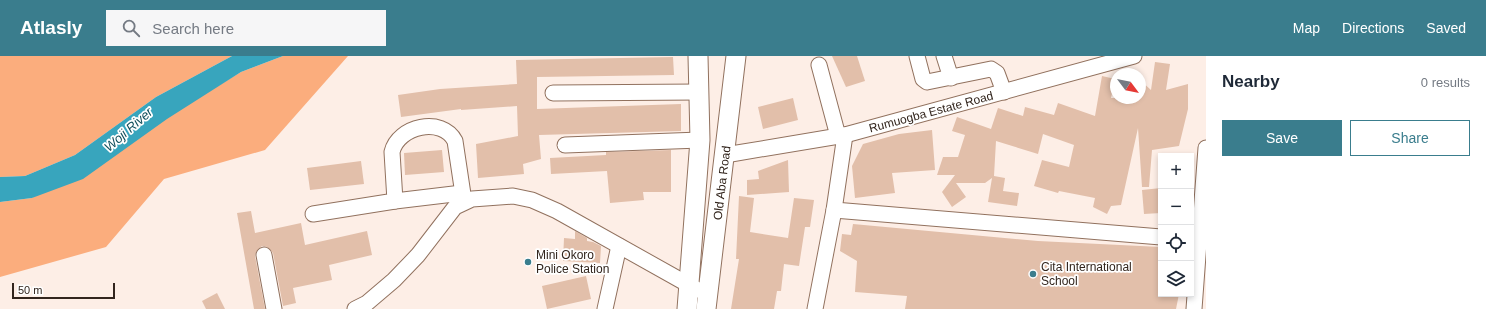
<!DOCTYPE html>
<html lang="en">
<head>
<meta charset="utf-8">
<style>
	:root { --surface:#fff; --page:#f6f6f7; --text:#1f2937; --muted:#747a83; --line:#e0e1e3; --accent:#3a7d8d }
	body { margin:0; font-family:Arial,sans-serif; background:var(--page); color:var(--text) }
	.controls { position:absolute; right:12px; bottom:12px; display:grid; overflow:hidden; border-radius:0px; box-shadow:0 2px 6px #0003 }
	.controls button { width:36px; height:36px; display:grid; place-items:center; padding:0; border:0; border-bottom:1px solid var(--line); background:var(--surface); color:var(--text); font:20px sans-serif }
	.compass { position:absolute; left:1110px; top:12px; width:36px; height:36px; border-radius:50%; background:var(--surface); box-shadow:0 2px 6px #0003; rotate:122deg }
	.scale { position:absolute; left:12px; bottom:10px; width:103px; box-sizing:border-box; padding-left:4px; border:2px solid #32251d; border-top:0; font-size:11px; line-height:14px; white-space:nowrap; color:#32251d; -webkit-text-stroke:3px #fff; paint-order:stroke }
	.list { margin:0; padding:0; list-style:none }
	h2 { display:flex; justify-content:space-between; align-items:center; height:52px; margin:0; padding:0 16px; font-size:17px }
	h2 small { font-size:13px; font-weight:400; color:var(--muted) }
	.actions { display:flex; gap:8px; padding:12px 16px }
	.actions a { flex:1; padding:9px 0; border:1px solid var(--accent); border-radius:0px; text-align:center; font-size:14px; color:var(--accent) }
	.actions .main { background:var(--accent); color:#fff }
	.icon { flex:none; width:22px; height:22px; fill:none; stroke:currentColor; stroke-width:2; stroke-linecap:round; stroke-linejoin:round }
	.map { position:relative; flex:none; width:1206px; height:253px; overflow:hidden }
	header { display:flex; align-items:center; gap:24px; box-sizing:border-box; height:56px; padding:0 20px; background:var(--accent); color:#fff }
	header strong { font-size:19px }
	nav { display:flex; gap:22px; margin-inline-start:auto; font-size:14px }
	.search { width:280px; height:36px; background:var(--page); display:flex; align-items:center; gap:10px; box-sizing:border-box; padding:0 14px; border-radius:0px; color:var(--muted); font-size:15px }
	main { display:flex }
	aside { flex:1; background:var(--surface) }
	.map>svg:first-child { display:block }
	.green { fill:#fbad7d }
	.water { fill:#38a5bd }
	.building { fill:#e2bfaa }
	.lines { fill:none; stroke-linecap:round; stroke-linejoin:round }
	.minor-casing { stroke:#91715e; stroke-width:17 }
	.major-casing { stroke:#91715e; stroke-width:21 }
	.minor { stroke:#fff; stroke-width:15 }
	.major { stroke:#fff; stroke-width:19 }
	.poi-dot { fill:#3a7d8d; stroke:#fff; stroke-width:1.5 }
	.labels { text-anchor:middle; stroke-width:3.5; stroke-linejoin:round; paint-order:stroke }
	.street-label { font-size:12px; fill:#32251d; stroke:#fff }
	.poi-label { font-size:12px; fill:#32251d; stroke:#fff; text-anchor:start }
	.water-label { font-size:13px; font-style:italic; fill:#104e5b; stroke:#fff }
</style>
</head>
<body>
<header>
<strong>Atlasly</strong>
<div class="search"><svg class="icon" aria-label="search" viewBox="0 0 24 24"><circle cx="10" cy="10" r="6"/><path d="M15 15l6 6"/></svg>Search here</div>
<nav><a>Map</a><a>Directions</a><a>Saved</a></nav>
</header>
<main>
<div class="map">
<svg width="1206" height="253" viewBox="0 0 1206 253">
	<rect width="100%" height="100%" fill="#fdeee6"/>
	<g class="green">
		<polygon points="0,0 232,0 156,41 75,99 25,120 0,121"/>
		<polygon points="283,0 348,0 265,94 164,123 106,191 0,221 0,146 32,142 241,16"/>
	</g>
	<polygon class="water" points="232,0 283,0 241,16 167,63 83,123 32,142 0,146 0,121 25,120 75,99 156,41"/>
	<g class="building">
		<polygon points="832,0 857,0 865,25 846,31"/>
		<polygon points="673,1 674,19 537,21 537,53 681,48 681,75 539,79 541,103 523,108 524,118 478,122 476,88 518,80 517,50 461,54 461,53 401,61 398,39 440,33 517,28 516,4"/>
		<polygon points="1155,6 1170,8 1166,34 1188,28 1188,53 1179,90 1152,94 1149,131 1142,131 1138,72 1121,149 1111,150 1107,158 1093,151 1095,142 1059,135 1058,137 1034,130 1042,104 1069,111 1074,89 1043,78 1038,98 996,85 994,120 1005,122 1003,135 1019,137 1017,150 988,146 992,122 985,127 956,127 966,141 952,151 942,136 955,119 937,119 943,101 958,101 965,79 952,75 957,61 991,73 998,52 1023,60 1025,51 1054,59 1058,47 1095,60 1102,20 1115,23 1111,42 1140,42 1140,24 1151,34"/>
		<polygon points="793,42 798,64 763,73 758,51"/>
		<polygon points="932,74 935,114 892,117 895,137 855,142 852,110 863,88 899,78"/>
		<polygon points="442,94 444,116 405,119 404,97"/>
		<polygon points="671,94 671,136 643,136 644,144 610,147 607,115 551,118 550,102 606,99 606,96"/>
		<polygon points="788,104 789,136 747,139 747,124 759,123 758,115"/>
		<polygon points="361,105 364,128 310,134 307,112"/>
		<polygon points="1161,132 1161,157 1144,158 1142,134"/>
		<polygon points="739,140 754,142 750,176 788,182 794,142 814,144 810,171 805,171 799,210 784,208 781,235 777,235 774,253 731,253 739,203 736,203"/>
		<polygon points="251,155 255,177 301,167 305,189 367,175 372,199 329,209 332,224 293,232 296,247 283,250 273,197 267,191 262,190 256,196 255,200 265,253 254,253 237,157"/>
		<polygon points="853,168 1038,185 1161,191 1161,238 1179,238 1176,253 905,253 907,240 855,236 857,205 840,195 842,178 851,179"/>
		<polygon points="575,175 587,182 587,185 593,186 601,190 600,207 563,205 564,182 575,183"/>
		<polygon points="586,220 591,243 547,253 542,230"/>
		<polygon points="217,237 225,253 206,253 202,245"/>
	</g>
	<g class="lines">
		<g class="minor-casing">
			<g id="minor">
				<polyline points="917,0 923,23 927,26 991,13 997,17 1004,36"/>
				<polyline points="944,0 951,22"/>
				<polyline points="819,9 838,80"/>
				<polyline points="553,37 699,36"/>
				<polyline points="565,89 700,84"/>
				<polyline points="725,99 845,79 1134,0"/>
				<polyline points="395,145 462,137"/>
				<polyline points="834,154 1161,181"/>
				<path d="M313,158L395,145L392,96C398,70 442,60 455,85L464,145"/>
				<polyline points="264,199 274,253"/>
				<polyline points="355,253 367,247 394,224 418,199 455,151 472,143 513,140 532,144 557,155 698,234"/>
				<polyline points="605,253 619,190"/>
				<polyline points="815,253 834,154 845,79"/>
				<polyline points="1194,253 1206,92"/>
			</g>
		</g>
		<g class="major-casing">
			<g id="major">
				<polyline points="687,253 700,84 698,0"/>
				<polyline points="706,253 736,0"/>
			</g>
		</g>
		<use href="#minor" class="minor"/>
		<use href="#major" class="major"/>
	</g>
	<g class="poi-dot">
		<circle cx="528" cy="206" r="4"/>
		<circle cx="1033" cy="218" r="4"/>
	</g>
	<g class="labels">
		<g class="street-label">
			<text transform="translate(931 56) rotate(-15)" y="4">Rumuogba Estate Road</text>
			<text transform="translate(722 127) rotate(-83)" y="4">Old Aba Road</text>
		</g>
		<g class="poi-label">
			<text x="536" y="203">Mini Okoro<tspan x="536" dy="14">Police Station</tspan></text>
			<text x="1041" y="215">Cita International<tspan x="1041" dy="14">School</tspan></text>
		</g>
		<g class="water-label">
			<text transform="translate(128 73) rotate(-41)" y="5">Woji River</text>
		</g>
	</g>
</svg>
<div class="controls">
<button>+</button>
<button>−</button>
<button><svg class="icon" aria-label="locate" viewBox="0 0 24 24"><circle cx="12" cy="12" r="6"/><path d="M12 2v4M12 18v4M2 12h4M18 12h4"/></svg></button>
<button><svg class="icon" aria-label="layers" viewBox="0 0 24 24"><path d="M12 4l9 5-9 5-9-5zM3 14l9 5 9-5"/></svg></button>
</div>
<svg class="compass" viewBox="-18 -18 36 36"><path d="M0-13l5 13h-10z" fill="#e53935"/><path d="M0 13l5-13h-10z" fill="#747a83"/></svg>
<div class="scale">50 m</div>
</div>
<aside>
<h2>Nearby<small>0 results</small></h2>
<ul class="list">
</ul>
<div class="actions"><a class="main">Save</a><a>Share</a></div>
</aside>
</main>
</body>
</html>
